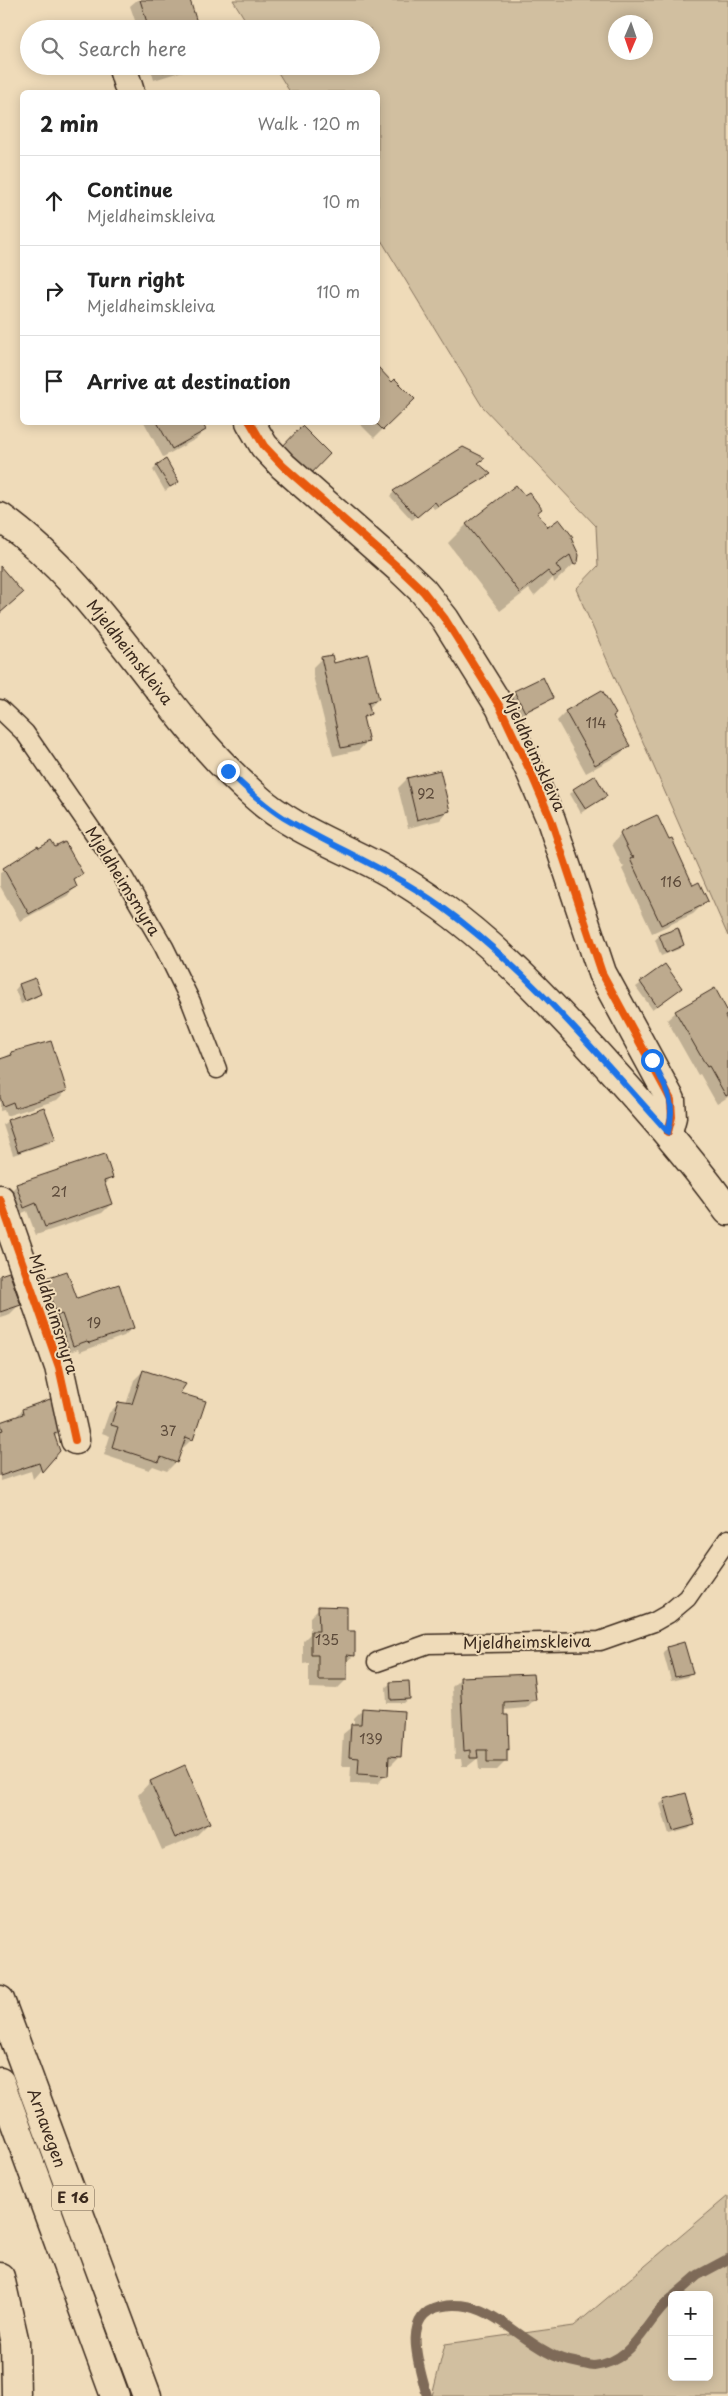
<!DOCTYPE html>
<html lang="en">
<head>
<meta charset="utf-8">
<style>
	:root { --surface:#fff; --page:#f2f2f2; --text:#222; --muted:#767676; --line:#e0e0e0 }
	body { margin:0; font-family:"Playpen Sans",sans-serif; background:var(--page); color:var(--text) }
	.controls { position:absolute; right:15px; bottom:15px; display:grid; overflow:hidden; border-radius:8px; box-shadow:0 2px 12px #0003 }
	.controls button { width:45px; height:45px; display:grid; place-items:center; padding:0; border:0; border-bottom:1px solid var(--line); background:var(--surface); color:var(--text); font:25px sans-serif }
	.compass { position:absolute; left:608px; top:15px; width:45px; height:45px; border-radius:50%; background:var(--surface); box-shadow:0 2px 12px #0003; rotate:182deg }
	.stop { position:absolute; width:15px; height:15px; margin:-11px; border:4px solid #1a73e8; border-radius:50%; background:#fff }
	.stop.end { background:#1a73e8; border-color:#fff; box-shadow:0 1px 5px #0008 }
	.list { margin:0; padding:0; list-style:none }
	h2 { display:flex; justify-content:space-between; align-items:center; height:65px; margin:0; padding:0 20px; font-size:21px }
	h2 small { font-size:16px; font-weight:400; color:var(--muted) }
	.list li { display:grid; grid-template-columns:32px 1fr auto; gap:15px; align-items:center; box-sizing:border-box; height:90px; padding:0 20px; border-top:1px solid var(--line) }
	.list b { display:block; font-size:19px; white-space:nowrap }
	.list p { margin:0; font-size:16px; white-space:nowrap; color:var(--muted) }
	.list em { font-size:16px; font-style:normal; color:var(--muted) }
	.icon { flex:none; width:28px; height:28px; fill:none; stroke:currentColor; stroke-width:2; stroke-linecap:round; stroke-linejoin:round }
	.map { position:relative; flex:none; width:728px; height:2396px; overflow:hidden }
	.search { position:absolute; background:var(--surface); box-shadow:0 2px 12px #0003; left:20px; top:20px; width:360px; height:55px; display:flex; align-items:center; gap:12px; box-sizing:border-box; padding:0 18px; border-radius:28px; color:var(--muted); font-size:19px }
	.panel { position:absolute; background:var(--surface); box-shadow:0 2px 12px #0003; left:20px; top:90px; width:360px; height:335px; border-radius:8px }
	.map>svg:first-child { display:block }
	.green { fill:#d1bfa0; stroke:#86745f; fill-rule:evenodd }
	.shadow { fill:#0003 }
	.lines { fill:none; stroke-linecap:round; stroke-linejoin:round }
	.stream { stroke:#7e6b58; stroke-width:10 }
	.building { fill:#bdaa8e; stroke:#3b2a1e }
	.lane-casing { stroke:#3b2a1e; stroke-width:21 }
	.street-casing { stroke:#3b2a1e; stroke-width:31 }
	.secondary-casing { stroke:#3b2a1e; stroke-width:31 }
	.highway-casing { stroke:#3b2a1e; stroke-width:31 }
	.lane { stroke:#efdbb9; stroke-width:18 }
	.street { stroke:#efdbb9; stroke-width:28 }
	.secondary { stroke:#efdbb9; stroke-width:28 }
	.highway { stroke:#efdbb9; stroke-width:28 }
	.cycleway-casing { stroke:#efdbb9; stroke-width:11 }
	.cycleway { stroke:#e8590c; stroke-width:8 }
	.route { stroke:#1a73e8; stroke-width:6 }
	.labels { text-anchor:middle; stroke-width:4; stroke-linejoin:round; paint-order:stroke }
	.number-label { font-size:14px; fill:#5c4a3a }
	.shield { fill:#efdbb9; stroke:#715f4c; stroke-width:1 }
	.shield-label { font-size:15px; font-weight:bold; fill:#3b2a1e }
	.street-label { font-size:16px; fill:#3b2a1e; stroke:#efdbb9 }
</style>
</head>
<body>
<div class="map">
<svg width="728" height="2396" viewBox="0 0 728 2396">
	<rect width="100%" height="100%" fill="#efdbb9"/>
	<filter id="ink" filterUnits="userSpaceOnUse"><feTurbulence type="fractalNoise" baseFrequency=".02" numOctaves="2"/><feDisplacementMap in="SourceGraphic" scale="10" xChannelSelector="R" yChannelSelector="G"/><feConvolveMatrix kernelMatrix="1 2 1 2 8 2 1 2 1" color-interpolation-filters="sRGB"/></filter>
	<g filter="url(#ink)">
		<g class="green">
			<path d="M233,0H728V936L576,589L598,566L596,526L482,406L378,235V92H290L274,66H371V29H251ZM616,22H646V52H616Z"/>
			<path d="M728,2196V2396H432L445,2344L574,2326ZM672,2295H709V2377H672Z"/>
		</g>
		<g class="shadow">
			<polygon points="137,0 189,0 198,29 138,29 130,6"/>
			<polygon points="150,66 199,66 154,80"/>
			<polygon points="378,369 392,383 413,399 374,438 358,422 378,422"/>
			<polygon points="144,422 201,422 205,430 196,439 163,457"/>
			<polygon points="477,464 489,474 485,478 434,509 431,505 412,520 390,496 394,492"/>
			<polygon points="157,466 178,482 165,491 153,470"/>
			<polygon points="536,513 548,529 572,537 577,561 554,583 553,578 534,596 529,589 500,611 448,543 467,524"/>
			<polygon points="322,658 378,699 369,708 369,714 363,720 368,741 359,750 333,756 313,676 313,667"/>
			<polygon points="515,692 552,698 520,716 511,696"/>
			<polygon points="566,712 612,717 628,746 619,755 586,773 557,721"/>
			<polygon points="407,779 448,811 440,820 408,828 398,788"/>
			<polygon points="574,790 605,796 581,813 570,794"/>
			<polygon points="623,832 668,842 693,886 706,901 693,914 652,933 622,869 625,866 622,865 612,844"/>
			<polygon points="55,849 82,874 73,882 76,887 67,896 20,921 0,886 0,873 39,850"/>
			<polygon points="659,936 683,944 679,949 661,956 655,940"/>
			<polygon points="665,966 676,992 652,1009 636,987"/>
			<polygon points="34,980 40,994 35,998 21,1004 15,990 19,985"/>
			<polygon points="676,1012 728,1014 724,1018 728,1025 728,1097 717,1104 700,1074 698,1075 667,1020"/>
			<polygon points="12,1053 66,1091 57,1100 6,1116 4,1110 0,1111 0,1060"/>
			<polygon points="44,1108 54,1138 50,1143 13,1155 3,1125 7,1121"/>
			<polygon points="111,1177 104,1185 111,1204 102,1213 36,1235 27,1211 15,1216 8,1194 17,1185"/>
			<polygon points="0,1276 19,1305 10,1314 0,1317"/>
			<polygon points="76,1300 133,1327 124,1336 80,1352 78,1349 64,1354 41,1326"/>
			<polygon points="143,1371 178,1394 192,1439 183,1448 181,1447 176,1462 167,1471 153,1466 149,1470 104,1455 110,1436 102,1433 109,1413 118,1404 126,1405 134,1380"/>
			<polygon points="22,1410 62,1430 54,1438 58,1450 33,1479 31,1471 0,1481 0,1423 14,1419"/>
			<polygon points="319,1608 346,1632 354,1655 346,1663 346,1680 337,1689 309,1688 309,1663 303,1664 303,1641 310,1634 310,1617"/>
			<polygon points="668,1648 691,1672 687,1677 671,1681 663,1652"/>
			<polygon points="461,1678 535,1699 526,1708 503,1710 508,1749 506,1752 506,1761 497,1770 479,1770 478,1758 468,1766 462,1766 461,1759 455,1759 452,1687"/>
			<polygon points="391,1683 409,1699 404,1703 387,1703 386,1687"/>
			<polygon points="363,1709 400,1756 391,1765 387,1765 386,1775 377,1784 350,1783 351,1766 341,1766 343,1734 354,1725 354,1718"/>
			<polygon points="184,1767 209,1823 196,1836 162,1850 138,1795 150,1782"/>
			<polygon points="665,1800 693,1824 689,1829 669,1834 660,1804"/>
		</g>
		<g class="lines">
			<g class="stream">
				<polyline points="675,2295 698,2275 728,2259"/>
				<path d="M427,2396C420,2368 400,2316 439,2307C484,2296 511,2333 547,2352C557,2358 568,2361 579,2363C584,2364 590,2366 594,2366C635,2362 645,2320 672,2298"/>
			</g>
		</g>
		<g class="building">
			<polygon points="140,0 190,0 199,29 149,29"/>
			<polygon points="161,66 183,66 163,72"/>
			<polygon points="378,367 392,382 395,379 415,399 383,430 375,422 378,422"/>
			<polygon points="157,422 202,422 206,430 172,449"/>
			<polygon points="302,426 330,454 308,477 280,449"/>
			<polygon points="463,447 485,458 478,463 491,474 438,506 435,502 417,517 393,491"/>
			<polygon points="166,459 179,482 170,487 156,465"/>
			<polygon points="516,485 524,495 529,492 542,509 537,513 548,527 559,519 573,537 571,538 579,555 578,562 574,565 570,555 556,565 561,572 553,577 548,571 520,593 466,524"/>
			<polygon points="0,566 23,593 0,613"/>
			<polygon points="368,654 379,699 368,702 371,714 363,717 369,742 341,748 321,657 332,655 334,663"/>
			<polygon points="543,677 553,698 525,712 514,691"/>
			<polygon points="602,690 616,714 613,716 630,746 595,765 565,711"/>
			<polygon points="440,770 450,811 417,820 407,778"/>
			<polygon points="595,775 607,796 586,809 573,789"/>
			<polygon points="657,815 669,840 672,839 693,885 699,882 708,901 702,904 703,905 661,925 630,859 634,857 631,856 620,834 622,831"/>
			<polygon points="51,841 55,847 65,842 83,874 74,880 77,887 29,914 3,868 38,846 39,848"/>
			<polygon points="678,928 684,945 666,953 659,935"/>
			<polygon points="665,964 682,988 657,1006 640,982"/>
			<polygon points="35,978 41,994 25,1001 19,984"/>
			<polygon points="715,988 728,1012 728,1015 725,1016 728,1022 728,1095 726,1096 709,1066 707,1067 675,1011"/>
			<polygon points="51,1041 67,1091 15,1108 13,1102 3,1106 0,1097 0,1059 12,1055 11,1052"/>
			<polygon points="44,1107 56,1139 18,1152 7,1120"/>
			<polygon points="105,1154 113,1178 104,1181 112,1204 45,1227 36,1203 24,1208 16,1184"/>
			<polygon points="67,1271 77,1298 119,1284 134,1328 89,1343 87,1341 73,1346 62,1314 49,1318 37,1281"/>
			<polygon points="9,1272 21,1305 0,1312 0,1275"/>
			<polygon points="143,1370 186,1384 180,1393 206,1401 193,1440 186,1437 177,1463 161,1457 159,1462 112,1447 118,1427 111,1425 118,1402 132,1404"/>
			<polygon points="53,1398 64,1430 54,1434 60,1451 42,1472 39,1463 0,1476 0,1431 3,1430 0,1422 23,1414 22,1409"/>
			<polygon points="318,1606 347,1607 347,1631 355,1631 355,1656 347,1655 347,1680 318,1680 318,1655 311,1655 311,1631 319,1631"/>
			<polygon points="684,1642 693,1673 675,1677 667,1647"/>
			<polygon points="533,1674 536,1700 504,1702 504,1715 508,1715 509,1750 507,1749 507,1762 487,1762 487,1750 477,1750 478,1758 470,1758 470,1750 464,1751 460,1677"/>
			<polygon points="409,1681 410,1699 391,1700 390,1682"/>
			<polygon points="362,1708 404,1711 401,1757 389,1756 388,1776 358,1774 359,1758 349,1757 351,1724 361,1724"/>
			<polygon points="185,1765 210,1823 175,1838 150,1781"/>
			<polygon points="686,1793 695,1825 673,1831 664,1799"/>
		</g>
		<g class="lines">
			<g class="lane-casing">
				<g id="lane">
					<polyline points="0,709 25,733 118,868 164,947 191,1002 217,1069"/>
					<polyline points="377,1662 428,1644 600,1641 654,1622 668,1614 687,1598 728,1539"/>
				</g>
			</g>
			<g class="street-casing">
				<g id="street">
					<polyline points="122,66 130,92"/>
					<polyline points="250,422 264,446 283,466 401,570 423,591 445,619 500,707 531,773 551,820 602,973 671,1100 672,1117 668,1132"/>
					<polyline points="0,1199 59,1367 75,1440"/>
				</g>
			</g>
			<g class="secondary-casing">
				<g id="secondary">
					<path d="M0,517C104,591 159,711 254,795C289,827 335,844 377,866C400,878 421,892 442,907C500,949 549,1002 597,1054C643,1105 688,1155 728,1211"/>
					<polyline points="0,2277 15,2343 16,2396"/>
				</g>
			</g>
			<g class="highway-casing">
				<g id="highway">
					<polyline points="0,2000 147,2396"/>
					<polyline points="0,2082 115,2396"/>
				</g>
			</g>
			<use href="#lane" class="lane"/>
			<use href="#street" class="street"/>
			<use href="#secondary" class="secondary"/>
			<use href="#highway" class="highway"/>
			<g class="cycleway-casing">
				<g id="cycleway">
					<polyline points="250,422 264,446 283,466 401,570 423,591 445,619 500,707 531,773 551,820 602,973 671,1100 672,1117 668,1132"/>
					<polyline points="0,1199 59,1367 75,1440"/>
				</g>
			</g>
			<use href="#cycleway" class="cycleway"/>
		</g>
	</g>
	<g class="lines" filter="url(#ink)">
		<path class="route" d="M228,771C246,788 263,805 284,818C336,849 393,871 442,907C528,969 597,1054 668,1132C677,1101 665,1087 652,1060"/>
	</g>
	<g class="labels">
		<g class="number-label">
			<text x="596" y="728">114</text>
			<text x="426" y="799">92</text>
			<text x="671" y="887">116</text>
			<text x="59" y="1197">21</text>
			<text x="94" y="1328">19</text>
			<text x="168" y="1436">37</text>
			<text x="327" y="1645">135</text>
			<text x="371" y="1744">139</text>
		</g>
		<rect class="shield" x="52" y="2185.5" width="42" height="25" rx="4"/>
		<g class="shield-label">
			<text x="73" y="2203">E 16</text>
		</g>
		<g class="street-label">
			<text transform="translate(130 652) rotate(52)" y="6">Mjeldheimskleiva</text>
			<text transform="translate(534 752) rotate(65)" y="6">Mjeldheimskleiva</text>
			<text transform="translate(123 881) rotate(58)" y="6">Mjeldheimsmyra</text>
			<text transform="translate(54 1314) rotate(72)" y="6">Mjeldheimsmyra</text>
			<text transform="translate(527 1642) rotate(-1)" y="6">Mjeldheimskleiva</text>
			<text transform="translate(47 2128) rotate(70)" y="6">Arnavegen</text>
		</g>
	</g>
</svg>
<div class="controls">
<button>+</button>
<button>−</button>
</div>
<svg class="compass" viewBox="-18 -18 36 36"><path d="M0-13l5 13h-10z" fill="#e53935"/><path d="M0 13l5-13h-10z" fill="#767676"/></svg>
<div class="stop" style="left:652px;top:1060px"></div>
<div class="stop end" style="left:228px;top:771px"></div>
<div class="search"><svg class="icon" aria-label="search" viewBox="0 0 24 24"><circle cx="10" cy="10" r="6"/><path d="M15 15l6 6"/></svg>Search here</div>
<section class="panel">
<h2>2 min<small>Walk · 120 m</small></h2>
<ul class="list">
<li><svg class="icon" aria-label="ahead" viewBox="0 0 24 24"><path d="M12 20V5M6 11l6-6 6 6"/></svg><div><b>Continue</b><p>Mjeldheimskleiva</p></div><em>10 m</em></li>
<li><svg class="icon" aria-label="right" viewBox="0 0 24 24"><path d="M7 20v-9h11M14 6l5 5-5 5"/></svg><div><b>Turn right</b><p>Mjeldheimskleiva</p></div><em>110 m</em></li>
<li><svg class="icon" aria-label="arrive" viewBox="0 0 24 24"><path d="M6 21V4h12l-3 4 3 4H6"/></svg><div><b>Arrive at destination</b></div></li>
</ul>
</section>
</div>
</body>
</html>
